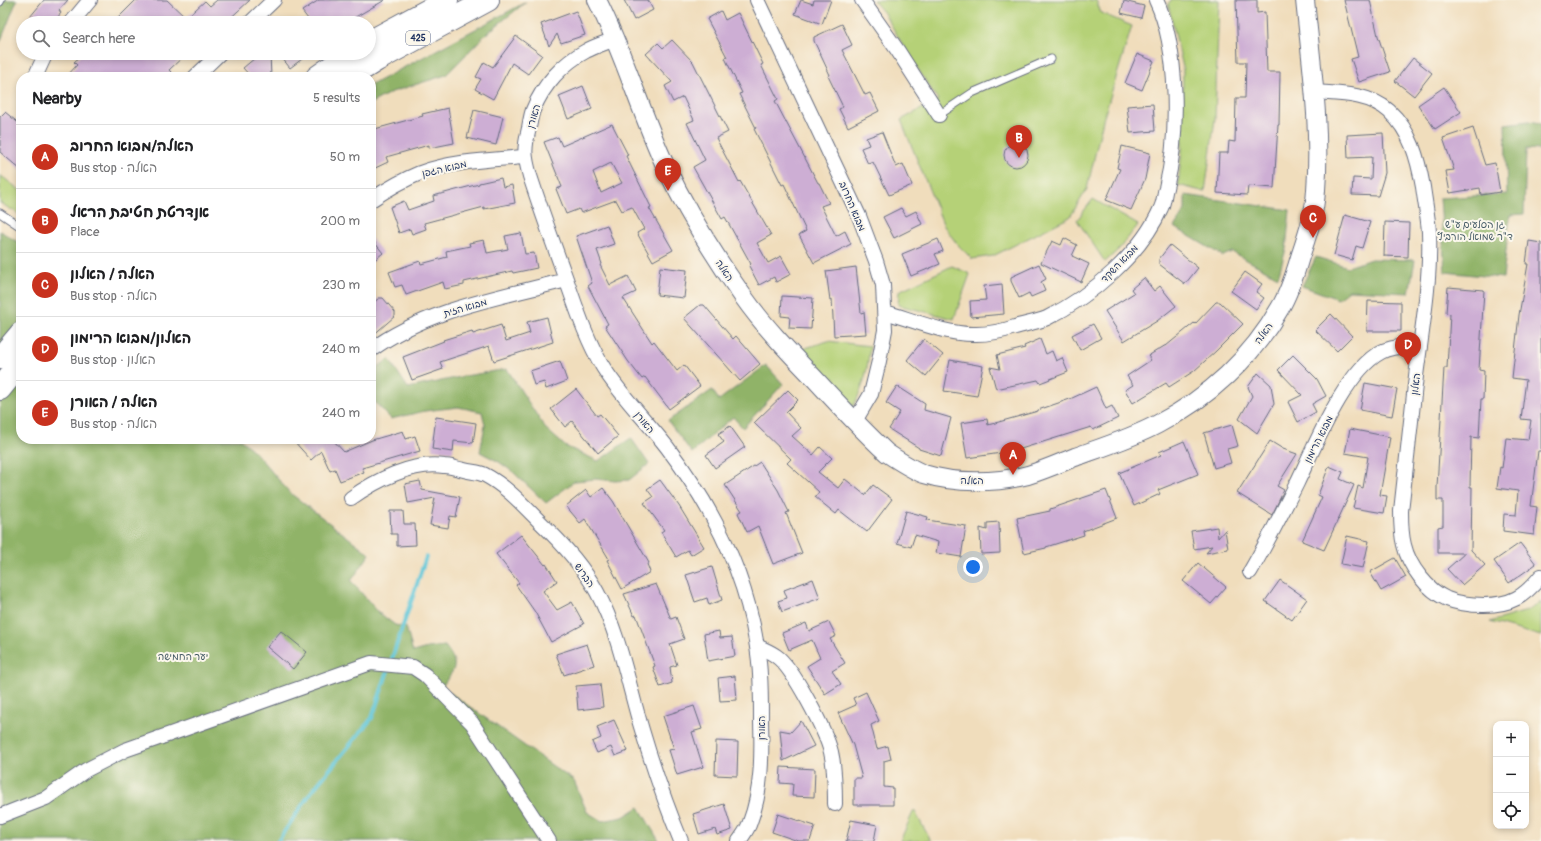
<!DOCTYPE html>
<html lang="en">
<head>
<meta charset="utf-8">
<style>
	:root { --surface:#fff; --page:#f6f6f6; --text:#202124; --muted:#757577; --line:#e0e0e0; --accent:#c8321e }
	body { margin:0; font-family:Pangolin,"Playpen Sans Hebrew",sans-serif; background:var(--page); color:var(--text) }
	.controls { position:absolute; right:12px; bottom:12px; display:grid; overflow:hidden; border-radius:8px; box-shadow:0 2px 6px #0003 }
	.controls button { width:36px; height:36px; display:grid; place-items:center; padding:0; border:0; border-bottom:1px solid var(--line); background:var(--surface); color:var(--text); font:20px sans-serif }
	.you { position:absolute; left:973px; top:567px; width:14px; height:14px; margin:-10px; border:3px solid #fff; border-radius:50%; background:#1a73e8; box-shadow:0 0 0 6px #1a73e833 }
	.badge { display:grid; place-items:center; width:26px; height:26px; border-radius:50%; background:var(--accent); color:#fff; font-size:13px; font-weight:700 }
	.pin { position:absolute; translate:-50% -33px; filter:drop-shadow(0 1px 2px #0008) }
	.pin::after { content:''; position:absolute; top:21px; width:14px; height:12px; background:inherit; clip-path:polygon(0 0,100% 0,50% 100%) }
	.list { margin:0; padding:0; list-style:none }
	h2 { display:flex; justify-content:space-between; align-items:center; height:52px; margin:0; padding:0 16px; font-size:17px }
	h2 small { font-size:13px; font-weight:400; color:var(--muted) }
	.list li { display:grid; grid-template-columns:26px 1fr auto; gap:12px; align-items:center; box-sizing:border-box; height:64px; padding:0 16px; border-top:1px solid var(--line) }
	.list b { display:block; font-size:15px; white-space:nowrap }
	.list p { margin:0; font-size:13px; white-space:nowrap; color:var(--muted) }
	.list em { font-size:13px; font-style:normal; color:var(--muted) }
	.icon { flex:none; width:22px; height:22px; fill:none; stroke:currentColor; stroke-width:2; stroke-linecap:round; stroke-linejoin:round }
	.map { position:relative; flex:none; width:1541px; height:841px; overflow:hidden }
	.search { position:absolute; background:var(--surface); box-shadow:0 2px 6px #0003; left:16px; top:16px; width:360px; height:44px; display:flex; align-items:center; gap:10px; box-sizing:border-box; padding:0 14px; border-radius:22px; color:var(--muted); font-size:15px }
	.panel { position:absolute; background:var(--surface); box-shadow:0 2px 6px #0003; left:16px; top:72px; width:360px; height:372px; border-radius:16px }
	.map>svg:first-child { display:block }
	.green { fill:#b5d177; stroke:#68806a }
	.forest { fill:#90b368; stroke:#567163 }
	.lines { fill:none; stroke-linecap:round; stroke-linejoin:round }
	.stream { stroke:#5cc5d7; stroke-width:4 }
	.building { fill:#cdaed4; fill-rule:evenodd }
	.service-casing { stroke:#666c7f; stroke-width:9 }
	.minor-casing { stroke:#666c7f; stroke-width:16 }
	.tertiary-casing { stroke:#666c7f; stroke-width:20 }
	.primary-casing { stroke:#666c7f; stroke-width:24 }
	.service { stroke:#fff; stroke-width:7 }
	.minor { stroke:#fff; stroke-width:14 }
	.tertiary { stroke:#fff; stroke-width:18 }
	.primary { stroke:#fff; stroke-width:22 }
	.labels { text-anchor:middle; stroke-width:4; stroke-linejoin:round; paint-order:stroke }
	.shield { fill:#fbf7ec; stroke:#5e6b89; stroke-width:1 }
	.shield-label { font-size:9px; font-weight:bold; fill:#1b2f5e }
	.street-label { font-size:10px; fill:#1b2f5e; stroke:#fbf7ec }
	.park-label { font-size:10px; fill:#425864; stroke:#fbf7ec }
</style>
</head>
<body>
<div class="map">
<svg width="1541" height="841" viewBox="0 0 1541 841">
	<rect width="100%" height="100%" fill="#fbf7ec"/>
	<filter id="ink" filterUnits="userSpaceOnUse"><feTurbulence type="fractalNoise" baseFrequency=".025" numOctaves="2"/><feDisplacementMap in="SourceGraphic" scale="8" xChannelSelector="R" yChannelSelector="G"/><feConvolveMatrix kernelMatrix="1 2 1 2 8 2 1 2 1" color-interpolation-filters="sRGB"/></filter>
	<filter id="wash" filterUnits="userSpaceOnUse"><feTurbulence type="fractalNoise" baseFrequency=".012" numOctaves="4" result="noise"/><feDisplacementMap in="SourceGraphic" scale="16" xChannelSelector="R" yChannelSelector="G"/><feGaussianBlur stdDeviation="0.9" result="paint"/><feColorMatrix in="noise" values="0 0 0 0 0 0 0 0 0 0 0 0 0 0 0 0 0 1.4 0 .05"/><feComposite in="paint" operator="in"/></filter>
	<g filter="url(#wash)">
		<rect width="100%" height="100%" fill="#f0ddbc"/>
		<g class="green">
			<polygon points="873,0 1096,0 1101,13 1132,26 1103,120 1087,189 1070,217 993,256 972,259 957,244 944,226 901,120 938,100 910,57 884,13"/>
			<polygon points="1171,0 1219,0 1215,119 1205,192 1178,185 1182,150 1183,67 1168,4"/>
			<polygon points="0,175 21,191 21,215 0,203"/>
			<polygon points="1093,199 1138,225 1119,249 1105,262 1077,220"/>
			<polygon points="952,266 970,274 954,319 898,305 899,291"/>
			<path d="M828,341L870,346C867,371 865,384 853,407L799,350Z"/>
			<polygon points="1541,602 1541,636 1490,622 1527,611"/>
			<polygon points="914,810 931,841 900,841"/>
		</g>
		<g class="forest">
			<polygon points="0,0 17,0 0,43"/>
			<polygon points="526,2 486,34 446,75 392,92 371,103 371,85"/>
			<polygon points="1529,121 1541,123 1541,150 1526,149 1524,214 1510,215 1503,278 1445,272 1440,198 1507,194 1505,124"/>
			<polygon points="1185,195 1290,210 1286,249 1278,277 1232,252 1223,256 1174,227 1185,210"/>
			<path d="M0,231L21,244V439H240L254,451L290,493L370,554L351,581L378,612L395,625L406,627L413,652L427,648L445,646C461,667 454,668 442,687L574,781L587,812L602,821L623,817L639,807L659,841H0Z"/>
			<polygon points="1316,257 1348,267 1371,259 1415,260 1409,293 1349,290 1338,299 1302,286"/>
			<polygon points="389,359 408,388 465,376 507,369 545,428 565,446 598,461 631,438 649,464 629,480 615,481 596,479 575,481 546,503 513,472 499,462 480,452 485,425 482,412 458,407 425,411 391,419 371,398 371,372"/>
			<polygon points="766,365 783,384 743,428 733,417 692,453 668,421 712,390 719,400"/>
		</g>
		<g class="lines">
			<polyline class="stream" points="278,841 312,791 372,718 426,557"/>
		</g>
		<g id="blocks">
			<g class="building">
				<polygon points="44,0 68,0 59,10 61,13 53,23 25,23"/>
				<polygon points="136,0 167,0 186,18 205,1 210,6 217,0 250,0 225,23 113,23"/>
				<polygon points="319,0 385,0 345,23 311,23 302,11"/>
				<polygon points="624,0 648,0 653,10 634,20"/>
				<polygon points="801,0 813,4 814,0 831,0 822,24 795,14"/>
				<polygon points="1236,0 1257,0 1257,13 1265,12 1267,72 1280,72 1279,125 1278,125 1274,188 1248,186 1247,195 1217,193 1219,153 1228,153 1229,141 1235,142 1236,98 1245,98 1246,62 1238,62"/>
				<polygon points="1344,0 1370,0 1378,36 1390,72 1359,82 1351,59 1358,57"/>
				<polygon points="1124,1 1144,6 1141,18 1121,13"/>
				<polygon points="576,11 585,35 561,43 557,34 549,46 541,24"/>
				<polygon points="721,11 725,20 738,13 763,64 761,65 778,99 775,101 818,183 819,183 829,203 821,206 836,236 845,231 851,244 814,263 799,235 806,231 784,184 782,185 754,129 756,128 739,94 742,93 725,58 727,57 707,19"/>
				<polygon points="842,24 852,45 842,50 865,95 870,93 879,111 848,127 839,109 843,107 828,76 830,75 814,41 814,37"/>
				<polygon points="516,36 542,55 528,74 512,63 493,99 475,89 481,79 476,77 484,62 493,67"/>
				<polygon points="672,40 693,62 728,132 716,138 739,182 740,181 771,235 757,243 768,263 781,256 791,274 776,282 774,277 759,285 749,266 751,264 725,217 722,219 693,167 705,160 687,123 694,120 683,97 673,102 665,86 672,82 646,54 658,43 663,48"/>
				<polygon points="84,53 187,53 169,70 176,77 66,77 77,65 74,62"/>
				<polygon points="261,53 270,53 271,77 251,77 243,68"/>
				<polygon points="278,53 310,53 290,68"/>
				<polygon points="1137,54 1154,61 1142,90 1125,83"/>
				<polygon points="1413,58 1432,73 1414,96 1395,81"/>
				<polygon points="583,86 592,109 568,119 559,96"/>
				<polygon points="1444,87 1461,112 1435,129 1418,105"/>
				<polygon points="1153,104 1155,131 1130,133 1127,106"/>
				<polygon points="448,108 454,143 429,148 429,145 386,157 388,162 371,170 371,130 423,116 422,114"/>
				<polygon points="474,110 503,117 496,145 467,138"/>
				<polygon points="5,112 21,125 21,170 0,152 0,117"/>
				<path d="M612,124L628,155L626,156L651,207L649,208L673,250L653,261L637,233L644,229L632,207L622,211L616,200L581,213L579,209L566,214L556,189L562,187L544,142L558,137L562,146ZM611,163L622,183L601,193L593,172Z"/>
				<polygon points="1473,128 1485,165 1495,163 1500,192 1481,195 1480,188 1450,193 1446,171 1454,170 1443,138"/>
				<polygon points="882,132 896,167 903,164 912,185 889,195 873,162 868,164 861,148 869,145 866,138"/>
				<polygon points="1383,133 1385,173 1378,196 1352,195 1353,178 1371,179 1372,157 1348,158 1347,135"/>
				<circle cx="1016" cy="155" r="12"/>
				<polygon points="1122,146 1150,153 1145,179 1131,210 1106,200 1120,169 1117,168"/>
				<polygon points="501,178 503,187 512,185 515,203 484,209 484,207 424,223 426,229 412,234 410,229 399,233 390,207 404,201 408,210 434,201 433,196 479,184 479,183"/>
				<polygon points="901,208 906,216 916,211 922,224 894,238 883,217"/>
				<polygon points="1345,215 1370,222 1362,248 1356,246 1352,260 1334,255"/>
				<polygon points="1385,222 1409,223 1408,257 1384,256"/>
				<polygon points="607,225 614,244 597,250 602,264 600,265 610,285 628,276 636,292 623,298 652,343 654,341 677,371 684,365 700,386 669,409 645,377 642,379 628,361 605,326 608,324 588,286 592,283 576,236"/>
				<polygon points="521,233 525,254 534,253 537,268 513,273 512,271 464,282 464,285 445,289 443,282 406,295 402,285 395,287 389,272 420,261 421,264 447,257 446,251 470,246 469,243 484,240 487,253 508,249 505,236"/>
				<polygon points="371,238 383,253 371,263"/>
				<polygon points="1064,238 1077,245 1072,256 1089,264 1081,282 1041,263 1052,241 1061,245"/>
				<polygon points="938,239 943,251 935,254 940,264 911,276 902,254"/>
				<polygon points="1529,241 1541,243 1541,451 1538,451 1531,506 1537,507 1534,535 1503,531 1504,514 1516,515 1518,491 1497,488 1500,467 1502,468 1506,438 1528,440 1531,420 1521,419 1526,380 1512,378 1519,315 1528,264 1526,264"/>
				<polygon points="1170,245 1198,268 1185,284 1159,264 1159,259"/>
				<polygon points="1039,264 1046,279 1041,282 1045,291 1031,297 1029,293 1019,298 1011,281 1011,277"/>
				<polygon points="660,267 687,270 684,298 657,295"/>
				<polygon points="856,267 861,313 864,312 866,334 834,336 832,299 830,300 826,271"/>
				<polygon points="1245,272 1262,284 1256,292 1264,298 1256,309 1231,291"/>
				<polygon points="1144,278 1154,291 1160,286 1176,306 1157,321 1124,341 1105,311 1134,293 1131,289"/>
				<polygon points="1002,284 1004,314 971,317 970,301 986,300 984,286"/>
				<polygon points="1448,287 1484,290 1479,370 1484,371 1483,399 1481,399 1479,438 1471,437 1470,487 1472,487 1471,550 1485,565 1462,585 1447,569 1465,553 1438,553 1438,527 1443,526 1443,500 1437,500 1437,487 1444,368 1447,368 1450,314 1446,313"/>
				<polygon points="782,296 813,298 811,329 789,328 790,317 781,316"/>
				<polygon points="379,298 383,298 395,312 395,316 371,337 371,305"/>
				<polygon points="1368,301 1401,302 1401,331 1367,331"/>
				<polygon points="1216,302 1220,302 1243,324 1216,351 1194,371 1169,387 1166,383 1133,403 1125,390 1133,385 1127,376 1151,360 1148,356 1166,345 1166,346 1194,323 1195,324"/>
				<polygon points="700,305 704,305 733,339 736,336 760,364 740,381 684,318"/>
				<polygon points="1331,314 1352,336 1337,351 1315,330"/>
				<polygon points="547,317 553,342 494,361 489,346 440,362 443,369 412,380 403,357 444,341 443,340 472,331 473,334 501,325 506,341 530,333 527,322"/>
				<polygon points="1093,324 1101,338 1080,350 1072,335"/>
				<polygon points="924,339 943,355 926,376 907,360"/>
				<polygon points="1040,339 1046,354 1052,351 1056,361 1062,358 1068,372 1040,383 1038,380 996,389 990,367 1000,369 997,355 1025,348 1024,346"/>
				<polygon points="1293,355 1317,379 1326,396 1312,404 1316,412 1298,422 1288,402 1302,395 1278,370"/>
				<polygon points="950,360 983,366 977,396 944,391"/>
				<polygon points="560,361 567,381 546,389 544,382 534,385 530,371"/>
				<polygon points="1258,373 1271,385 1274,404 1257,433 1239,419 1252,396 1248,387"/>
				<polygon points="1365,383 1397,389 1392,416 1360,410"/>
				<polygon points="897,386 925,404 924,410 951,418 941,456 919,449 919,448 889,429 900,412 886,403"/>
				<polygon points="1096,387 1106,409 1112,406 1118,418 1093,430 1091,427 1008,453 1008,452 967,458 961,423 987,419 988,425 1038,411 1038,410 1070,399"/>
				<polygon points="576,389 597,416 600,414 618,436 598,453 572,421 565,427 551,409"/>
				<polygon points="788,390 798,400 786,412 801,428 792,436 813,455 820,447 832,458 818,472 838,488 845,479 865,495 873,485 892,499 867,532 839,510 836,514 815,497 819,492 787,463 791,459 754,423"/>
				<polygon points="436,417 476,423 473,443 454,441 453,452 432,449"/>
				<polygon points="1232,425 1238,446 1227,449 1231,463 1214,468 1204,433"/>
				<polygon points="730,426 745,447 715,468 706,455 724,442 718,434"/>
				<polygon points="1350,429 1390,437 1380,495 1387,496 1384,513 1353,508 1358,486 1363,488 1368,457 1345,453"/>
				<polygon points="403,431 406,439 415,436 420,451 362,468 364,472 340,481 335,469 330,471 321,451 311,460 292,439 335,439 333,440 344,452 372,440"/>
				<polygon points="1184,441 1198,474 1158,490 1160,494 1134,506 1119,473 1161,455 1159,452"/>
				<polygon points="1270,441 1283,449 1297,454 1277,486 1284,490 1272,515 1237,493"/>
				<polygon points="760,462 778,490 789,512 786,513 802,553 773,564 758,526 747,532 738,513 742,511 725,485"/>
				<polygon points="1329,466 1343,472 1340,479 1354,485 1324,550 1302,541 1322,497 1318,495"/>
				<polygon points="660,480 679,506 704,547 691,555 688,550 676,557 661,532 664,530 644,503 653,497 647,489"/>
				<polygon points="420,481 422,490 460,497 456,517 450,516 448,528 430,525 435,498 408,503 405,484"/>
				<polygon points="603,488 613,501 649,563 647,564 650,572 622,589 607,560 609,559 585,519 580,523 566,506 586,490 591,497"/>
				<polygon points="1106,490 1117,518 1083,531 1084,535 1046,547 1046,548 1024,553 1017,518 1050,511 1050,509"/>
				<polygon points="390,511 403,511 404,524 415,524 416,545 397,546 397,534 391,534"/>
				<polygon points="906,511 928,517 927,520 966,526 961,557 936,553 938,542 915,535 911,547 897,543"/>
				<polygon points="999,522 1000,553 981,554 980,528 987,530 987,523"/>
				<polygon points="1217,527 1218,538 1225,530 1228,549 1206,553 1212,546 1194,549 1191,531"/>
				<polygon points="521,535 545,565 546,564 557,581 543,591 557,610 572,602 584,624 551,642 535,612 516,585 519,583 496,554"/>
				<polygon points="1347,536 1369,541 1363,568 1341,564"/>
				<polygon points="1520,543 1536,564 1509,583 1494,561"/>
				<polygon points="1395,558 1406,577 1381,591 1370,572"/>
				<polygon points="1198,563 1226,587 1211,604 1183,581"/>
				<polygon points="712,567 722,600 709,605 707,598 695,602 686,575"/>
				<polygon points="813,579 820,598 782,612 778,601 787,598 784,590"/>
				<polygon points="1280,580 1307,599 1292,620 1265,601"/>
				<polygon points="656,584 671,619 676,617 684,639 670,644 677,665 670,667 672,683 660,687 653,667 655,666 636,615 634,616 624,594"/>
				<polygon points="829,622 836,636 830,639 845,663 832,671 841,684 825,694 807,666 820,658 812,640 789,650 782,633 806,623 809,631"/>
				<polygon points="281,631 307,652 293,669 267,647"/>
				<polygon points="719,631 720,638 732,637 735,656 708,661 704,634"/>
				<polygon points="587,644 594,665 564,675 556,654"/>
				<polygon points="735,676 737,700 720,701 718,678"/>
				<polygon points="600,684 603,707 578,710 576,686"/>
				<polygon points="866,692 879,721 871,725 877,749 888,746 891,759 884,761 884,787 893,788 893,805 854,805 854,778 862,778 853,745 838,713 856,705 853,698"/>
				<polygon points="694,706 702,729 692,732 703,767 677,775 669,750 674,749 663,716"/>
				<polygon points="614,720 628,751 615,756 611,747 597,753 592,742 601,738 597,727"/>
				<polygon points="801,721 814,746 783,761 780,730 791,732"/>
				<polygon points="716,741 738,742 737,776 715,775"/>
				<polygon points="781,767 815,769 814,797 792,796 793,784 780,783"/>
				<polygon points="724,804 732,830 717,835 715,829 699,834 693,814"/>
				<polygon points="778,814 815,826 810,841 798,841 772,832"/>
				<polygon points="851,820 877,825 874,841 846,841"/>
			</g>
		</g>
	</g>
	<g filter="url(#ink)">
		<use href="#blocks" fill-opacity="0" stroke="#666c7f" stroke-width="1"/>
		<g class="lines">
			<g class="service-casing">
				<g id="service">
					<polyline points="0,2 1,0"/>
					<polyline points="939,115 972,93 1051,59"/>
					<polyline points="0,213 21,227"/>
				</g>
			</g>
			<g class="minor-casing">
				<g id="minor">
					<polyline points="757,0 859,216 876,261 883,285 885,330 879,361 871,394 855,421"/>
					<polyline points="862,0 898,51 939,115"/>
					<polyline points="71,23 90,0"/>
					<polyline points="250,23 274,0"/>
					<path d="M615,39C605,43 595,46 586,51C563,63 543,85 533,110C531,115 530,122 529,128C524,149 524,155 530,176C541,210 553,243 565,276C576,307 586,339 603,367C621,396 646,420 667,447C711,505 744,568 756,641C761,667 761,694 761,721C762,754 762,791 750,822C748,829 743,835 739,841"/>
					<polyline points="35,77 46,53"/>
					<polyline points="195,77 220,53"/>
					<path d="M1314,92C1339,94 1369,93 1389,111C1411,131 1418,159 1423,187C1425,202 1428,217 1429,232C1431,280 1422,329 1416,376C1411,421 1406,466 1401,511C1401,523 1401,534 1404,545C1409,566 1427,590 1447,599C1459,604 1471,605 1484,605C1511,605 1524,597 1541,576"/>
					<path d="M371,200C386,190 403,180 420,173C453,161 490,160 524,157"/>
					<path d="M885,312C913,320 947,335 976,334C989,334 1003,331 1015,327C1025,324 1037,322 1047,318C1091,296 1141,254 1161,208C1164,202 1164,194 1166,188C1179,136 1179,48 1156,0"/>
					<path d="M371,350C427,309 499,298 566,280"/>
					<path d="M351,498C375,481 413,461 444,466C451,466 457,469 464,470C471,472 479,472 485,475C506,486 523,505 540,522C561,542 583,566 597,592C620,635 628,684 642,730C653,767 666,805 681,841"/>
					<path d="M1250,572C1267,543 1282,513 1297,483C1315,446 1345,371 1381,352C1392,346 1408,346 1420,344"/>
					<path d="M757,646C763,649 771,652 776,656C793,667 826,732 831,752C835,769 835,787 835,804"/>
					<polyline points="0,816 46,798 86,770 125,750 371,663 413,667 425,675 472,723 549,841"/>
				</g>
			</g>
			<g class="tertiary-casing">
				<path id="tertiary" d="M597,0C624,53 640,111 665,165C686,210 713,254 742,295C763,325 788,351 813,377C837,403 861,429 887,453C899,461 911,469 924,474C956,484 996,483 1028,475C1044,470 1060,463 1075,457C1103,447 1132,438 1158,424C1208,398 1252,358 1280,308C1289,293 1295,274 1300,257C1307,236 1315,213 1316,190C1321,127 1311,62 1305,0"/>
			</g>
			<g class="primary-casing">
				<g id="primary">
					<polyline points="369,42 447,0"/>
					<polyline points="317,77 351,53"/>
					<polyline points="350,77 377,60 488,0"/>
					<polyline points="0,358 21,333"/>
					<polyline points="0,389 21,363"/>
				</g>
			</g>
			<use href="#service" class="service"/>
			<use href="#minor" class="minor"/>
			<use href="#tertiary" class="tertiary"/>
			<use href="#primary" class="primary"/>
		</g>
	</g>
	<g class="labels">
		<rect class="shield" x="406" y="31" width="24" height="14" rx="3"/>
		<g class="shield-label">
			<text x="418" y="41">425</text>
		</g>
		<g class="street-label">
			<text transform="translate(533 116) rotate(-73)" y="4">האורן</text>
			<text transform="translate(444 168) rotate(-13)" y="4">מבוא הגפן</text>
			<text transform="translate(853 206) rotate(67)" y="4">מבוא החרוב</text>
			<text transform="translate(1119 263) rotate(-46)" y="4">מבוא השקד</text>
			<text transform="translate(725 270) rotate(56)" y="4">האלה</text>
			<text transform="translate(465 307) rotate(-16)" y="4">מבוא הזית</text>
			<text transform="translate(1263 333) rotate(-54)" y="4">האלה</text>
			<text transform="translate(1415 384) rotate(-83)" y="4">האלון</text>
			<text transform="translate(645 422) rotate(50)" y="4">האורן</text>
			<text transform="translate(1318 439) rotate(-63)" y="4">מבוא הרימון</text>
			<text transform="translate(972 480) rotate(1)" y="4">האלה</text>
			<text transform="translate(585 575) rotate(55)" y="4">הברוש</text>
			<text transform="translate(761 728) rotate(-90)" y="4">האורן</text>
		</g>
		<g class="park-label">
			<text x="1475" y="228">גן הסלעים ע"ש<tspan x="1475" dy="12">ד"ר שמואל הורביץ</tspan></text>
			<text x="183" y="660">יער החמישה</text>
		</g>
	</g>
</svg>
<div class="controls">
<button>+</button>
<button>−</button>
<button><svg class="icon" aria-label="locate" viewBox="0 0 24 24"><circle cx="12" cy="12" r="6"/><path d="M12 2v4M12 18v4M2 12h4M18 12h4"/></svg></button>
</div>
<div class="you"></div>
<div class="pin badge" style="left:1013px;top:475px">A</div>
<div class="pin badge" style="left:1019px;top:158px">B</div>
<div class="pin badge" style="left:1313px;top:238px">C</div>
<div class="pin badge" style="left:1408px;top:365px">D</div>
<div class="pin badge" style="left:668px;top:191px">E</div>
<div class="search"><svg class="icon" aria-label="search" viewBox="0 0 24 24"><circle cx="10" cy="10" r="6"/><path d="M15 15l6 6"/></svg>Search here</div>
<section class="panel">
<h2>Nearby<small>5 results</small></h2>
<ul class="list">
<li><span class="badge">A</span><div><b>האלה/מבוא החרוב</b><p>Bus stop · האלה</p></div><em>50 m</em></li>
<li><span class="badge">B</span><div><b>אנדרטת חטיבת הראל</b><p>Place</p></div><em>200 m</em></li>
<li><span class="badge">C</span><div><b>האלה / האלון</b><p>Bus stop · האלה</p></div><em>230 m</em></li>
<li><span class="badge">D</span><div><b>האלון/מבוא הרימון</b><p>Bus stop · האלון</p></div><em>240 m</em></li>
<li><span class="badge">E</span><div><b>האלה / האורן</b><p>Bus stop · האלה</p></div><em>240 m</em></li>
</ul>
</section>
</div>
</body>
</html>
